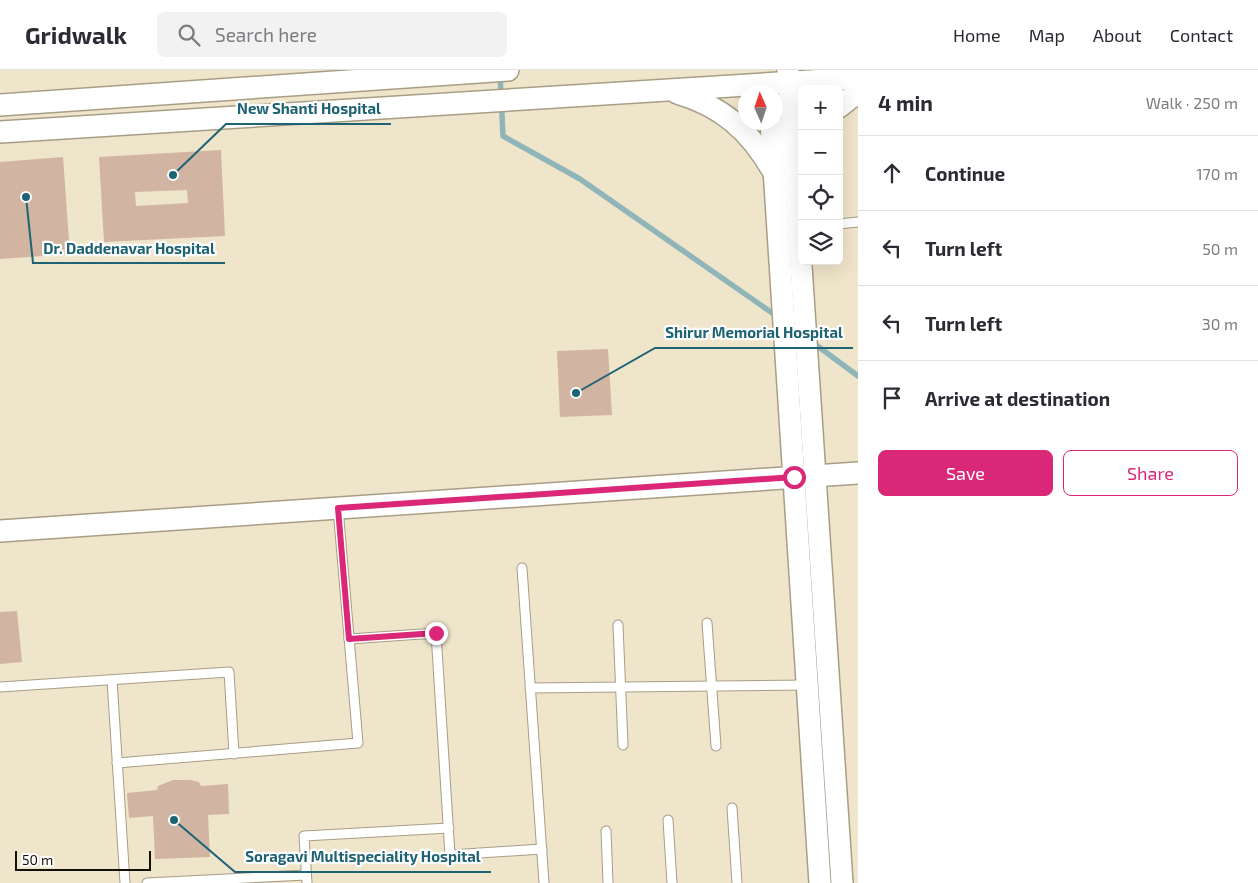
<!DOCTYPE html>
<html lang="en">
<head>
<meta charset="utf-8">
<style>
	:root { --surface:#fff; --page:#f2f2f3; --text:#2b2b33; --muted:#7c7c81; --line:#e1e1e2; --accent:#db2777 }
	body { margin:0; font-family:"Exo 2",sans-serif; background:var(--page); color:var(--text) }
	.controls { position:absolute; right:15px; top:15px; display:grid; overflow:hidden; border-radius:8px; box-shadow:0 5px 20px #0002 }
	.controls button { width:45px; height:45px; display:grid; place-items:center; padding:0; border:0; border-bottom:1px solid var(--line); background:var(--surface); color:var(--text); font:25px sans-serif }
	.compass { position:absolute; left:738px; top:15px; width:45px; height:45px; border-radius:50%; background:var(--surface); box-shadow:0 5px 20px #0002; rotate:357deg }
	.scale { position:absolute; left:15px; bottom:12px; width:136px; box-sizing:border-box; padding-left:5px; border:2px solid #120f06; border-top:0; font-size:14px; line-height:18px; white-space:nowrap; color:#120f06; -webkit-text-stroke:4px #fff; paint-order:stroke }
	.stop { position:absolute; width:15px; height:15px; margin:-11px; border:4px solid #db2777; border-radius:50%; background:#fff }
	.stop.end { background:#db2777; border-color:#fff; box-shadow:0 1px 5px #0008 }
	.list { margin:0; padding:0; list-style:none }
	h2 { display:flex; justify-content:space-between; align-items:center; height:65px; margin:0; padding:0 20px; font-size:21px }
	h2 small { font-size:16px; font-weight:400; color:var(--muted) }
	.list li { display:grid; grid-template-columns:32px 1fr auto; gap:15px; align-items:center; box-sizing:border-box; height:75px; padding:0 20px; border-top:1px solid var(--line) }
	.list b { display:block; font-size:19px; white-space:nowrap }
	.list em { font-size:16px; font-style:normal; color:var(--muted) }
	.actions { display:flex; gap:10px; padding:15px 20px }
	.actions a { flex:1; padding:11px 0; border:1px solid var(--accent); border-radius:8px; text-align:center; font-size:18px; color:var(--accent) }
	.actions .main { background:var(--accent); color:#fff }
	.icon { flex:none; width:28px; height:28px; fill:none; stroke:currentColor; stroke-width:2; stroke-linecap:round; stroke-linejoin:round }
	.map { position:relative; flex:none; width:858px; height:813px; overflow:hidden }
	header { display:flex; align-items:center; gap:30px; box-sizing:border-box; height:70px; padding:0 25px; background:var(--surface); border-bottom:1px solid var(--line) }
	header strong { font-size:24px }
	nav { display:flex; gap:28px; margin-inline-start:auto; font-size:18px }
	.search { width:350px; height:45px; background:var(--page); display:flex; align-items:center; gap:12px; box-sizing:border-box; padding:0 18px; border-radius:8px; color:var(--muted); font-size:19px }
	main { display:flex }
	aside { flex:1; background:var(--surface) }
	.map>svg:first-child { display:block }
	.lines { fill:none; stroke-linecap:round; stroke-linejoin:round }
	.stream { stroke:#8fb5b8; stroke-width:5.5 }
	.building { fill:#d1b5a2; fill-rule:evenodd }
	.service-casing { stroke:#a79e85; stroke-width:11 }
	.tertiary-casing { stroke:#a79e85; stroke-width:24 }
	.service { stroke:#fff; stroke-width:9 }
	.tertiary { stroke:#fff; stroke-width:21 }
	.route { stroke:#db2777; stroke-width:6 }
	.leader { fill:none; stroke:#1e6374; stroke-width:2 }
	.callout-dot { fill:#1e6374; stroke:#fff; stroke-width:2 }
	.callout-label { font-size:15px; text-anchor:middle; font-weight:bold; fill:#1e6374; stroke:#fff; stroke-width:4.5; stroke-linejoin:round; paint-order:stroke }
</style>
</head>
<body>
<header>
<strong>Gridwalk</strong>
<div class="search"><svg class="icon" aria-label="search" viewBox="0 0 24 24"><circle cx="10" cy="10" r="6"/><path d="M15 15l6 6"/></svg>Search here</div>
<nav><a>Home</a><a>Map</a><a>About</a><a>Contact</a></nav>
</header>
<main>
<div class="map">
<svg width="858" height="813" viewBox="0 0 858 813">
	<rect width="100%" height="100%" fill="#efe5ca"/>
	<g class="lines">
		<g class="stream">
			<polyline points="500,4 503,66 580,109 778,247"/>
			<polyline points="812,272 858,306"/>
		</g>
	</g>
	<g class="building">
		<path d="M221,80L225,166L104,172L99,87ZM187,120L188,133L136,136L135,122Z"/>
		<polygon points="63,87 70,184 0,189 0,92"/>
		<polygon points="608,279 612,345 560,347 557,281"/>
		<polygon points="17,541 22,592 0,594 0,542"/>
		<polygon points="173,710 191,710 199,712 201,716 228,714 229,744 208,745 210,787 155,789 153,746 129,748 127,723 157,720 158,716"/>
	</g>
	<g class="lines">
		<g class="service-casing">
			<g id="service">
				<polyline points="839,154 858,152"/>
				<polyline points="522,498 544,813"/>
				<polyline points="707,553 716,676"/>
				<polyline points="618,555 623,675"/>
				<polyline points="349,569 436,563 450,785 542,779"/>
				<polyline points="112,610 125,813"/>
				<polyline points="0,617 229,602 234,684"/>
				<polyline points="530,618 807,615"/>
				<polyline points="117,693 358,673 338,438"/>
				<polyline points="732,738 737,813"/>
				<polyline points="668,750 672,813"/>
				<polyline points="606,761 608,813"/>
				<polyline points="147,813 306,805"/>
				<polyline points="307,813 304,766 449,758"/>
			</g>
		</g>
		<g class="tertiary-casing">
			<g id="tertiary">
				<polyline points="788,0 842,813"/>
				<path d="M677,23C722,36 750,61 773,101"/>
				<polyline points="0,35 508,0"/>
				<polyline points="839,37 858,22"/>
				<polyline points="771,52 820,813"/>
				<polyline points="0,62 858,8"/>
				<polyline points="0,461 858,403"/>
			</g>
		</g>
		<use href="#service" class="service"/>
		<use href="#tertiary" class="tertiary"/>
	</g>
	<g class="lines">
		<polyline class="route" points="436,563 349,569 338,438 794,407"/>
	</g>
	<path class="leader" d="M173 105L226 54H391M26 127L33 193H225M576 323L655 278H853M174 750L235 802H491"/>
	<g class="callout-dot">
		<circle cx="173" cy="105" r="5"/>
		<circle cx="26" cy="127" r="5"/>
		<circle cx="576" cy="323" r="5"/>
		<circle cx="174" cy="750" r="5"/>
	</g>
	<g class="callout-label">
		<text x="309" y="44">New Shanti Hospital</text>
		<text x="129" y="184">Dr. Daddenavar Hospital</text>
		<text x="754" y="268">Shirur Memorial Hospital</text>
		<text x="363" y="792">Soragavi Multispeciality Hospital</text>
	</g>
</svg>
<div class="controls">
<button>+</button>
<button>−</button>
<button><svg class="icon" aria-label="locate" viewBox="0 0 24 24"><circle cx="12" cy="12" r="6"/><path d="M12 2v4M12 18v4M2 12h4M18 12h4"/></svg></button>
<button><svg class="icon" aria-label="layers" viewBox="0 0 24 24"><path d="M12 4l9 5-9 5-9-5zM3 14l9 5 9-5"/></svg></button>
</div>
<svg class="compass" viewBox="-18 -18 36 36"><path d="M0-13l5 13h-10z" fill="#e53935"/><path d="M0 13l5-13h-10z" fill="#7c7c81"/></svg>
<div class="scale">50 m</div>
<div class="stop" style="left:794px;top:407px"></div>
<div class="stop end" style="left:436px;top:563px"></div>
</div>
<aside>
<h2>4 min<small>Walk · 250 m</small></h2>
<ul class="list">
<li><svg class="icon" aria-label="ahead" viewBox="0 0 24 24"><path d="M12 20V5M6 11l6-6 6 6"/></svg><div><b>Continue</b></div><em>170 m</em></li>
<li><svg class="icon" aria-label="left" viewBox="0 0 24 24"><path d="M17 20v-9H6M10 6l-5 5 5 5"/></svg><div><b>Turn left</b></div><em>50 m</em></li>
<li><svg class="icon" aria-label="left" viewBox="0 0 24 24"><path d="M17 20v-9H6M10 6l-5 5 5 5"/></svg><div><b>Turn left</b></div><em>30 m</em></li>
<li><svg class="icon" aria-label="arrive" viewBox="0 0 24 24"><path d="M6 21V4h12l-3 4 3 4H6"/></svg><div><b>Arrive at destination</b></div></li>
</ul>
<div class="actions"><a class="main">Save</a><a>Share</a></div>
</aside>
</main>
</body>
</html>
